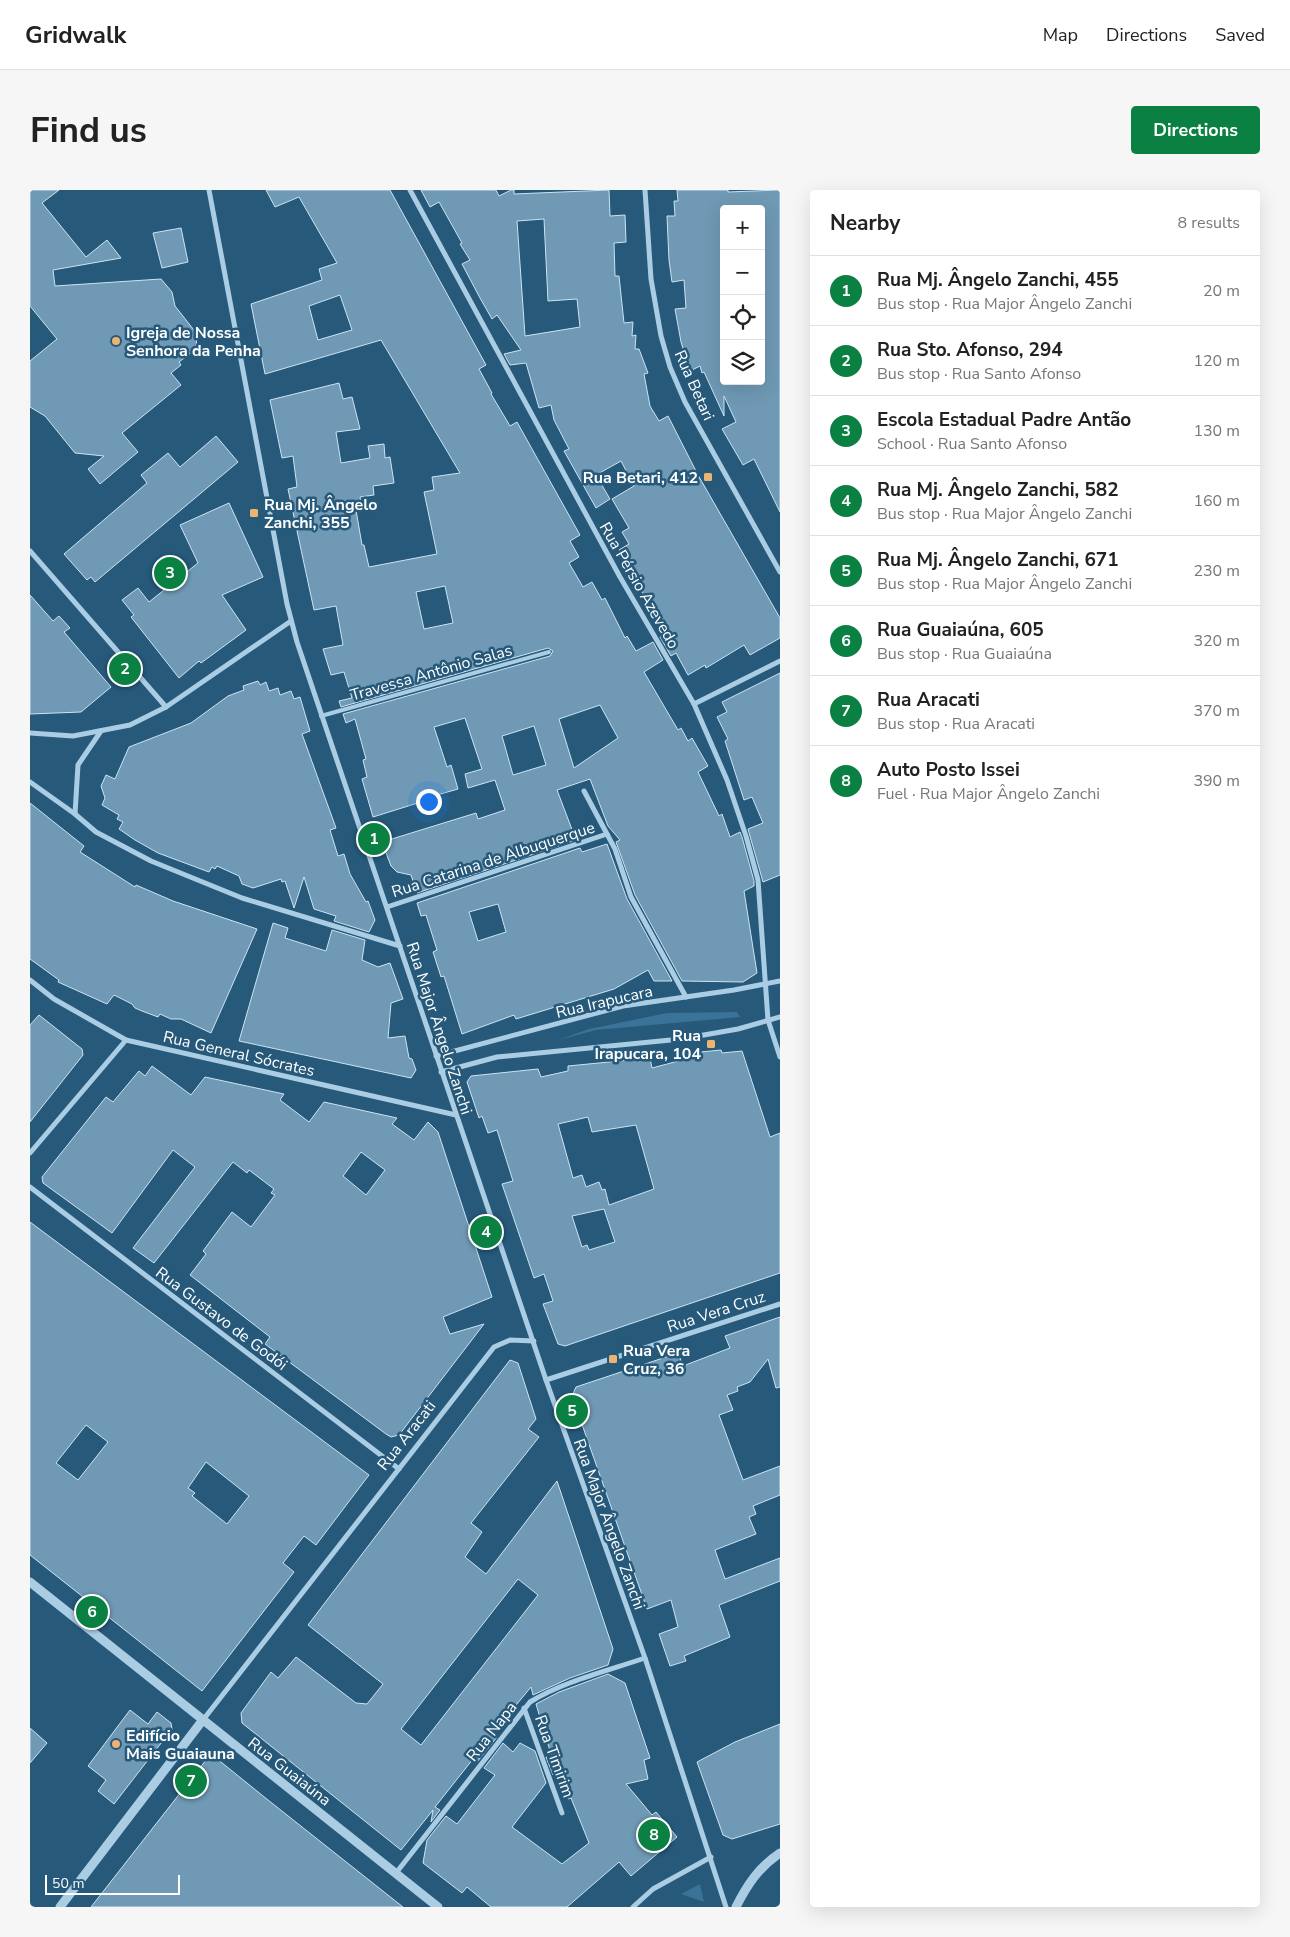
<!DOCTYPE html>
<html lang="en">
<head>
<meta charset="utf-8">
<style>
	:root { --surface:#fff; --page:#f6f6f6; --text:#222; --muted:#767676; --line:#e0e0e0; --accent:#0b8043 }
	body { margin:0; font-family:"Nunito Sans",sans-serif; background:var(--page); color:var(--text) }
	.controls { position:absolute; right:15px; top:15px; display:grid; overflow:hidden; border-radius:5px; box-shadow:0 5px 20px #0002 }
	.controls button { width:45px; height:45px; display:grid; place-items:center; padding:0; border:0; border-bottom:1px solid var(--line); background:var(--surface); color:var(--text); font:25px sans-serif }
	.scale { position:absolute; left:15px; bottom:12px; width:135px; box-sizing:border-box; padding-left:5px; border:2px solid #fff; border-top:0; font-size:14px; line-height:18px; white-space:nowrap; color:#fff; -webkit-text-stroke:4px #26597a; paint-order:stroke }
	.you { position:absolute; left:398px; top:611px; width:18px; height:18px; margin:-12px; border:4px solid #fff; border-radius:50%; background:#1a73e8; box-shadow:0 0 0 8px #1a73e833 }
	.badge { display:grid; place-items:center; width:32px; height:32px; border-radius:50%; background:var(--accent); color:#fff; font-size:16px; font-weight:700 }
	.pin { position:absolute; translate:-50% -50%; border:2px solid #fff; box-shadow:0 1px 5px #0006 }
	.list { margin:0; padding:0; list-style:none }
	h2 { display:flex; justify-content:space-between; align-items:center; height:65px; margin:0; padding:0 20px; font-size:21px }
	h2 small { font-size:16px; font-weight:400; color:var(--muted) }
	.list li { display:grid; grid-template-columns:32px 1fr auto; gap:15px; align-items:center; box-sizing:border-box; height:70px; padding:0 20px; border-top:1px solid var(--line) }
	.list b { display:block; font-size:19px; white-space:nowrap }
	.list p { margin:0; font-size:16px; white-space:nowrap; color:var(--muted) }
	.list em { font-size:16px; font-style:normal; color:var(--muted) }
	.icon { flex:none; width:28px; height:28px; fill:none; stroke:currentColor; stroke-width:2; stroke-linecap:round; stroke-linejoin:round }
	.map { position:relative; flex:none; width:750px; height:1717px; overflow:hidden; border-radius:5px }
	header { display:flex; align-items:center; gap:30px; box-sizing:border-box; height:70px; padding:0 25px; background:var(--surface); border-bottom:1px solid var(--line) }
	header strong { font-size:24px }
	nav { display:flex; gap:28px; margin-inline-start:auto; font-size:18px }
	.intro { display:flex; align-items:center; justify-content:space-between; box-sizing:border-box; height:120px; padding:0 30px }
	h1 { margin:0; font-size:35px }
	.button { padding:12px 22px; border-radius:5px; background:var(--accent); color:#fff; font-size:18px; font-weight:700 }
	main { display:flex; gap:30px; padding:0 30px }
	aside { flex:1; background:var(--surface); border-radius:5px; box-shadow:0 5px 20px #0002 }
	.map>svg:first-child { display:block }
	.green { fill:#3a7397 }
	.building { fill:#6f99b4; stroke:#cce4f3; fill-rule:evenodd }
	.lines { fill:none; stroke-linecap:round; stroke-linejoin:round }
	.service { stroke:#aacde4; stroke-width:4 }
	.minor { stroke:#aacde4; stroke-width:5 }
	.tertiary { stroke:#aacde4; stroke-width:9 }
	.poi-dot { fill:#ecb470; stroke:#26597a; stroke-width:2 }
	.labels { text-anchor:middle; stroke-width:5; stroke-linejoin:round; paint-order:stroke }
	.poi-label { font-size:16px; font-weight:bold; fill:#fff; stroke:#26597a; text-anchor:start }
	.street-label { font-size:16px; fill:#fff; stroke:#26597a }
</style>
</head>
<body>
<header>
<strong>Gridwalk</strong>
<nav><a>Map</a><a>Directions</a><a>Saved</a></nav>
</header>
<div class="intro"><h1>Find us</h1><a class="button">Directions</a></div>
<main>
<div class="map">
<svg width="750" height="1717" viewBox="0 0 750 1717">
	<rect width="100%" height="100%" fill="#26597a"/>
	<g class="green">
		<polygon points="707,822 710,827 566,840 525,851 559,839 637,823"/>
		<polygon points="670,1694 674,1712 651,1704"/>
	</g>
	<g class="building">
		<polygon points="0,0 29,0 12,13 56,67 77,50 91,68 23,80 25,96 131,89 142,102 145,116 167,144 166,159 149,172 151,175 141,183 151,195 92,243 108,262 70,294 58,279 74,266 45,263 15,226 0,217 0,171 27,149 0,116"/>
		<path d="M236,0H360L456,175L449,179L462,203L461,204L480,236L487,232L550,345L540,351L549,367L539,373L553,397L562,392L572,410L575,408L595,448L597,446L606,461L623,452L633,470L614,482L648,540L651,538L658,551L662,548L678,576L668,582L689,626L692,624L700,647L710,642L712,647L724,691V696L714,701L727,783L713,792L652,791L605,705L586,652L590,650L578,636L560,589L527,600L546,650L387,703L381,685L367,682L361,676L352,652L446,623L448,629L475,620L465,590L438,598L435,584L452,579L435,528L404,537L417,577L421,575L428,599L407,605V607L343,627L332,589L337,587L333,570L336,569L325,529L316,533L313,524L520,466L523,461L518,458L311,517L309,511L322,508L314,482L301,485L293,459L313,455L306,416L284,420L258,299L267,297L263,266L252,268L240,210L309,193L313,209L322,207L330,239L306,242L311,273L340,268L338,256L354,254L355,268L360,267L364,293L343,296L344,305L330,307L332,319L326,320L332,355H334L339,377L407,364L394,302L404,300L402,287L430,283L351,150L235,184L221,114L292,90L289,79L307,73L269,7L245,17ZM310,105L322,140L288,150L279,116ZM415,396L423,433L394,439L386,402ZM570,515L588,548L544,578L529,529ZM504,536L516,575L483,585L472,546Z"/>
		<path d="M391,0H466L469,6L481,0H484V4L579,0L580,26L595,25L596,52L584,53L585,86H589L594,133L603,132L602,146L606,145L605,159H609L618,183L614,184L620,216L629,231L638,226L668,285L750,428V448L720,465L714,455L676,478L675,475L658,485L646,463L641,466L630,447L635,444L589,360L599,354L592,342L599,338L582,309L604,296L591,271L566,285L580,309L566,318L534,261L539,259L524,230L521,215L509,218L496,173L480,175L474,164L491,160L467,125L462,129L450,108L432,74L440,70L430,54L432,53L409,12L400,17ZM514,29L518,111L547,109L550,137L495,146L487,31Z"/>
		<path d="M647,0H698V2L750,0V322L724,269L713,275L692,239L706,232L694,206V226L674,182L672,183L670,176L660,181L651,152L645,119L656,118L654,90L642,92L639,70L637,26H645L644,11H648ZM694,19H731V100L734,127H731V191H694Z"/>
		<polygon points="151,38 158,72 132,78 123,43"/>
		<polygon points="186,246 208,272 65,392 61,387 57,390 34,364 117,293 111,285 138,263 150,277"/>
		<polygon points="199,313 233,387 192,405 216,440 171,473 169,471 149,488 101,427 104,425 92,410 108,398 119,412 168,373 150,335"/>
		<polygon points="0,405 23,431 29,426 40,438 34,442 81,497 51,522 0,524"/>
		<polygon points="750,483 750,685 733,692 718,639 733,633 722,607 714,610 695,551 698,549 687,527 697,522 692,512"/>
		<polygon points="228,491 230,495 236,492 239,501 248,498 250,505 261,501 264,509 270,507 280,541 272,544 306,638 300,640 308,666 314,664 320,684 336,712 338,711 345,730 339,742 304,731 306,726 284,719 274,687 264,718 255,691 252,692 251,689 223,698 212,694 209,686 187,676 185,679 182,677 179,682 128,663 105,650 89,639 93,632 87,629 89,625 72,615 75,608 71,596 76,585 85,589 99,557 161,533 198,506 214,500 213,496"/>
		<polygon points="0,613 54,656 50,662 105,697 106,695 143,711 227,739 181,843 151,829 141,829 130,824 128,827 112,821 105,818 102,814 84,805 77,814 28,792 29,790 0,769"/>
		<path d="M577,654L597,709L642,791H624L618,780L584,799L486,829L484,825L432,844L414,786L411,787L403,762L407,760L396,725L391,726L387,713L550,658L552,662ZM468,714L476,742L448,751L439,722Z"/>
		<polygon points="243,733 258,738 255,748 296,761 302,740 335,750 332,770 348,777 360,773 373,809 361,813 358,848 375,846 379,868 382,869 386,880 381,888 209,851"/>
		<polygon points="9,825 52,859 53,865 0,932 0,835"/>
		<path d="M691,860L692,863L712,861L740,947L750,943V1083L535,1156L528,1154L513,1114L523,1111L514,1084L504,1088L472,994L483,991L467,940L458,943L452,926L449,928L437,892L441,886L508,879L511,887L538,881V876L620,868L622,878L652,870L650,864ZM558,927L562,942L606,935L624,999L579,1015L575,999L572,1000L569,992L556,997L552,985L543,988L528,934ZM574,1019L585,1052L559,1060L557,1055L552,1057L542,1026Z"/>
		<path d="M122,876L161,905L175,887L254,904L250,910L279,932L294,912L367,928L362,934L384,950L398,932L408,942L462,1107L413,1127L420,1144L454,1134L369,1245L361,1247L356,1244L235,1154L240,1147L160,1085L176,1064L173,1061L202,1022L221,1037L245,1005L241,1003L244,999L219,980L217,983L203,972L124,1073L103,1058L165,977L143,960L82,1043L13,993L12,987L76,907L83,912L109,881L115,886ZM331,962L355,980L336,1005L313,986Z"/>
		<path d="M0,1032L339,1285L286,1355L274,1346L253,1373L264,1382L172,1501L0,1365ZM56,1235L78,1252L48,1290L26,1273ZM176,1272L219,1306L197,1334L162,1306L165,1303L158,1298Z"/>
		<polygon points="750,1127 750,1197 746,1198 738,1169 720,1192 707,1197 708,1201 697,1205 703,1220 689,1225 713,1290 750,1276 750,1305 723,1316 726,1324 719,1327 726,1344 685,1360 695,1389 750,1368 750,1391 689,1415 700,1447 654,1466 656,1471 640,1476 629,1444 648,1437 641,1410 617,1419 542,1206 546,1197 648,1163 653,1176 700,1158 695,1146"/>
		<path d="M480,1170L488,1173L506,1229L498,1239L509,1247L441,1333L452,1342L435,1367L456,1384L527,1291L583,1459L578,1475L540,1488L503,1505L501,1497L463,1543L467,1547L447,1572L443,1569L405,1617L410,1620L401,1632L403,1620L371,1660L212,1533L211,1523L241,1482L248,1488L266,1467L326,1513L337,1514L353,1494L278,1435ZM488,1389L508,1405L391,1555L371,1539Z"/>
		<polygon points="578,1484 595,1493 620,1568 614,1570 618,1589 596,1594 622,1625 626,1622 647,1647 601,1686 589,1672 537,1717 461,1717 437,1697 432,1703 393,1673 397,1650 416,1626 427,1634 465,1585 454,1578 473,1553 483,1562 490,1553 505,1561 516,1593 482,1637 532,1674 559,1653 541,1608 538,1609 528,1579 523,1585 516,1567 523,1571 506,1514 529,1502"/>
		<polygon points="100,1520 118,1534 127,1522 141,1533 142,1539 84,1614 68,1601 76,1590 58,1576"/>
		<polygon points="750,1534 750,1634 702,1649 693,1645 667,1572 705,1552"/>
		<polygon points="0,1538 17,1553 0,1573"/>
		<polygon points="186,1568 238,1610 373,1717 61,1717 176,1570"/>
	</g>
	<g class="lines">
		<polyline class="service" points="291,526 519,462"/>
		<g class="minor">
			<polyline points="179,0 257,414 267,452 516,1190 615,1468 696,1717"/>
			<polyline points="380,0 590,387 664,514 697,590 716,646 728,690 738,830 750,867"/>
			<polyline points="615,0 621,89 631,146 640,177 655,212 750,382"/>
			<polyline points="0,361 136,517"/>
			<polyline points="664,514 750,471"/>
			<polyline points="0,543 43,546 100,535 136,517 261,431"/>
			<polyline points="0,592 45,624 66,642 121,671 212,708 370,756"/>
			<polyline points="554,601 585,659 601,707 656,807"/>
			<polyline points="45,624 48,575 71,541"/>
			<polyline points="357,717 577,644"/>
			<polyline points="0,790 24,809 96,850 426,925"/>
			<polyline points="406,866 593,816 704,800 750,791"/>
			<polyline points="411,882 467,867 651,849 708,839 750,827"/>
			<polyline points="0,963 96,850"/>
			<polyline points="0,997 369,1279"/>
			<polyline points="516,1190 750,1114"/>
			<polyline points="494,1518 532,1623"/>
			<polyline points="173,1530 464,1157 480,1150 504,1151"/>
			<path d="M366,1683L500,1512C534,1491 577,1481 615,1468"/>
			<polyline points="603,1717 623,1699 681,1667"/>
		</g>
		<g class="tertiary">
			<polyline points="0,1392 408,1717"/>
			<polyline points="30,1717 172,1531"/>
			<path d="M706,1717C717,1695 729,1677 750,1663"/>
		</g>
	</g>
	<g class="poi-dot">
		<circle cx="86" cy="151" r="5"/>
		<rect x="673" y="282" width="10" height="10" rx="2.5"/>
		<rect x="219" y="318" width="10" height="10" rx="2.5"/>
		<rect x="676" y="849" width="10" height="10" rx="2.5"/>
		<rect x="578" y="1164" width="10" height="10" rx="2.5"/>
		<circle cx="86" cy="1554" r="5"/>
	</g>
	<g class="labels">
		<g class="poi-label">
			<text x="96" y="148">Igreja de Nossa<tspan x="96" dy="18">Senhora da Penha</tspan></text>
			<text x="668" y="293" text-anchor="end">Rua Betari, 412</text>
			<text x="234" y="320">Rua Mj. Ângelo<tspan x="234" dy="18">Zanchi, 355</tspan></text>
			<text x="671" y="851" text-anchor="end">Rua<tspan x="671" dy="18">Irapucara, 104</tspan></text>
			<text x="593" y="1166">Rua Vera<tspan x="593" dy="18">Cruz, 36</tspan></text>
			<text x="96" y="1551">Edifício<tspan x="96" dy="18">Mais Guaiauna</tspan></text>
		</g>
		<g class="street-label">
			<text transform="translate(665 195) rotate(66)" y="6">Rua Betari</text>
			<text transform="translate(610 395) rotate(60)" y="6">Rua Pérsio Azevedo</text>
			<text transform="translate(401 482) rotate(-16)" y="6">Travessa Antônio Salas</text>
			<text transform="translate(463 669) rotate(-18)" y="6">Rua Catarina de Albuquerque</text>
			<text transform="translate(574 811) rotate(-13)" y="6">Rua Irapucara</text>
			<text transform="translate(410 838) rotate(72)" y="6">Rua Major Ângelo Zanchi</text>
			<text transform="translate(209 863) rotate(13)" y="6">Rua General Sócrates</text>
			<text transform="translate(686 1121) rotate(-18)" y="6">Rua Vera Cruz</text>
			<text transform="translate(192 1128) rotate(37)" y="6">Rua Gustavo de Godói</text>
			<text transform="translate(376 1245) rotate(-52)" y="6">Rua Aracati</text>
			<text transform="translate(580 1334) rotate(70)" y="6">Rua Major Ângelo Zanchi</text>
			<text transform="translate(461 1541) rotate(-52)" y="6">Rua Napa</text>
			<text transform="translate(525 1566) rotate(70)" y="6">Rua Timirim</text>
			<text transform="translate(260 1581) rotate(38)" y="6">Rua Guaiaúna</text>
		</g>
	</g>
</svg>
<div class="controls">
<button>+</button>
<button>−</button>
<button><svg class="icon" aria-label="locate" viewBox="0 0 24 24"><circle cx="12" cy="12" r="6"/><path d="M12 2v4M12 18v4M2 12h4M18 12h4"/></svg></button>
<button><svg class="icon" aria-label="layers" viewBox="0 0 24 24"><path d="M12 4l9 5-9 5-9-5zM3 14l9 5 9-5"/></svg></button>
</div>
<div class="scale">50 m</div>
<div class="you"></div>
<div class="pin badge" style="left:344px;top:649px">1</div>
<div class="pin badge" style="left:95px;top:479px">2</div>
<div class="pin badge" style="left:140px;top:383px">3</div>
<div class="pin badge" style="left:456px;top:1042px">4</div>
<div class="pin badge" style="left:542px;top:1221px">5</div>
<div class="pin badge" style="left:62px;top:1422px">6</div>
<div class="pin badge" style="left:161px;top:1591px">7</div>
<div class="pin badge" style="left:624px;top:1645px">8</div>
</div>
<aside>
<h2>Nearby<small>8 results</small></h2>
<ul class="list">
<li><span class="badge">1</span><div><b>Rua Mj. Ângelo Zanchi, 455</b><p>Bus stop · Rua Major Ângelo Zanchi</p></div><em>20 m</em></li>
<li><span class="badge">2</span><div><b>Rua Sto. Afonso, 294</b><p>Bus stop · Rua Santo Afonso</p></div><em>120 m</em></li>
<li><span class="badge">3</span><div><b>Escola Estadual Padre Antão</b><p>School · Rua Santo Afonso</p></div><em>130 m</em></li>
<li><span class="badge">4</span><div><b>Rua Mj. Ângelo Zanchi, 582</b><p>Bus stop · Rua Major Ângelo Zanchi</p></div><em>160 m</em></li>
<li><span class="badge">5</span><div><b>Rua Mj. Ângelo Zanchi, 671</b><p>Bus stop · Rua Major Ângelo Zanchi</p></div><em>230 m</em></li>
<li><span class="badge">6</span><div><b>Rua Guaiaúna, 605</b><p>Bus stop · Rua Guaiaúna</p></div><em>320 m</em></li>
<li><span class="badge">7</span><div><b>Rua Aracati</b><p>Bus stop · Rua Aracati</p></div><em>370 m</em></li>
<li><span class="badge">8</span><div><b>Auto Posto Issei</b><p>Fuel · Rua Major Ângelo Zanchi</p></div><em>390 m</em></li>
</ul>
</aside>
</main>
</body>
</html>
